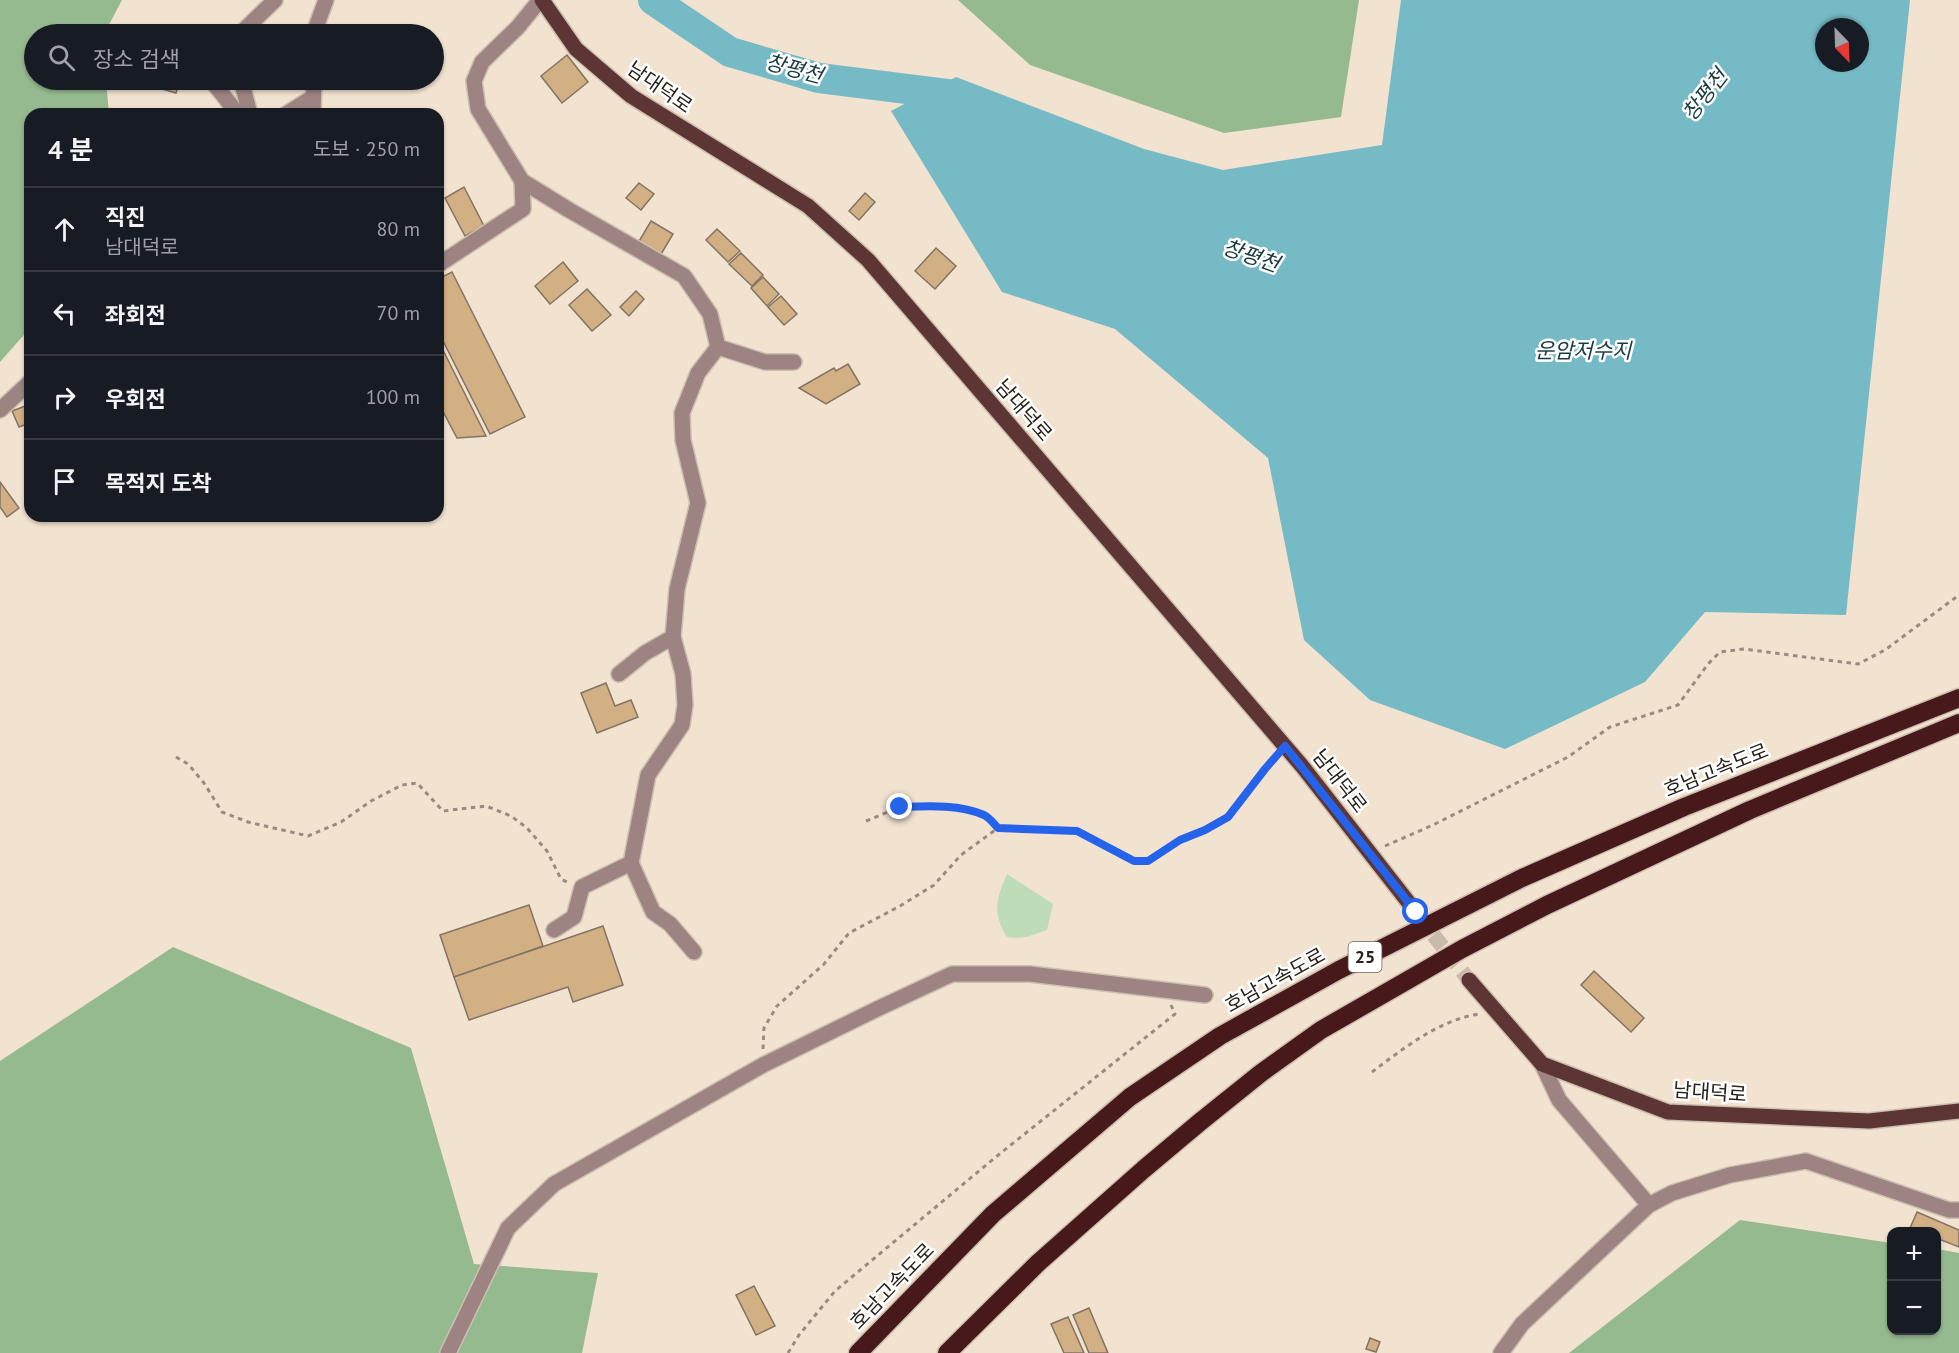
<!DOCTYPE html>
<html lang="ko">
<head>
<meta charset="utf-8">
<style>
	:root { --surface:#171b24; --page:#242831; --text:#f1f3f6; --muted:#9ea1a6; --line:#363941 }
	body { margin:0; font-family:"PT Sans","Noto Sans KR",sans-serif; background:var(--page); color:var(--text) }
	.controls { position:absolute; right:18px; bottom:18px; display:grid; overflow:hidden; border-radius:12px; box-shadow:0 2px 4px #0004 }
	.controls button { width:54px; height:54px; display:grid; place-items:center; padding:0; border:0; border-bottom:2px solid var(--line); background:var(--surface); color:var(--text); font:30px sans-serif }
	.compass { position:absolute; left:1815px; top:18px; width:54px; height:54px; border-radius:50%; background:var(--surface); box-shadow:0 2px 4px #0004; rotate:157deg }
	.stop { position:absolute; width:18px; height:18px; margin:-14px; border:4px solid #2563eb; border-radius:50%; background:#fff }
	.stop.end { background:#2563eb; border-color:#fff; box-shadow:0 2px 6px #0008 }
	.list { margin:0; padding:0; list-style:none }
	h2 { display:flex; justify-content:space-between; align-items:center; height:78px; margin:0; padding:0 24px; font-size:26px }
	h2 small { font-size:20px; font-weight:400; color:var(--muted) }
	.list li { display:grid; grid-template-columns:39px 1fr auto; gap:18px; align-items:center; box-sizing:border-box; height:84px; padding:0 24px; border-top:2px solid var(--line) }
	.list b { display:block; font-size:22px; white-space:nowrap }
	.list p { margin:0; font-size:20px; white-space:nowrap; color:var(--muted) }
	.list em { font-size:20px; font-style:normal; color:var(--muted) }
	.icon { flex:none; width:33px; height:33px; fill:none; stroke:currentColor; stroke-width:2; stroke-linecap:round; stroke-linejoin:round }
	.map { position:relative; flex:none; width:1959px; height:1353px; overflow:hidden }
	.search { position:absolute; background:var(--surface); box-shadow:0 2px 4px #0004; left:24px; top:24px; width:420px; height:66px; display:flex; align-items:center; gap:15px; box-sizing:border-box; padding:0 21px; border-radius:33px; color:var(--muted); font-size:22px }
	.panel { position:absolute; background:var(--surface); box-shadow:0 2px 4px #0004; left:24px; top:108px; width:420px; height:414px; border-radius:18px }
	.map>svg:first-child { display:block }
	.green { fill:#bddcb7 }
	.forest { fill:#96ba90 }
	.water { fill:#76bac6; fill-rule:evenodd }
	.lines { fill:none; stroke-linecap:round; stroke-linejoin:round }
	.river { stroke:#76bac6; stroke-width:30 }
	.building { fill:#d3af84; stroke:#827464; stroke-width:1.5 }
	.major-tunnel { stroke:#c9bbac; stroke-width:15; stroke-dasharray:15 8; stroke-linecap:butt }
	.minor-casing { stroke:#cdbfaf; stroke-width:18 }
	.major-casing { stroke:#cdbfaf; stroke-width:18 }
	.highway-casing { stroke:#cdbfaf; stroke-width:21 }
	.path { stroke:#978c7f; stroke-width:3; stroke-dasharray:4.5 4.5; stroke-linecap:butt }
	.minor { stroke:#9d8382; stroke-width:15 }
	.major { stroke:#5e3535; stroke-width:15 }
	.highway { stroke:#47191b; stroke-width:18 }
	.route { stroke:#2563eb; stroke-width:8 }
	.labels { text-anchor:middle; stroke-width:5; stroke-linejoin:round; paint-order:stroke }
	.shield { fill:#fff; stroke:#68645f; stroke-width:1.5 }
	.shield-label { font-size:18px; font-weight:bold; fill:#27211a }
	.street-label { font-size:20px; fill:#27211a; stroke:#fff }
	.water-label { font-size:21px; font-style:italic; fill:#193b40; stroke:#fff }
</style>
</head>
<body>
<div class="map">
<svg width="1959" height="1353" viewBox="0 0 1959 1353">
	<rect width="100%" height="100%" fill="#f2e2d0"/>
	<path class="green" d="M1007,874L1053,904L1047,930C1033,935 1021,940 1007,937C992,913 996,899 1007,874Z"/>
	<g class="forest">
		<polygon points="0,0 122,0 104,34 34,34 34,80 106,80 109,114 30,114 30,328 0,362"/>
		<polygon points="958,0 1359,0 1341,117 1224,133 1030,65"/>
		<polygon points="173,947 411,1048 474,1264 598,1273 582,1353 0,1353 0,1061"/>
		<polygon points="1740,1220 1891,1243 1892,1330 1936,1330 1937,1249 1959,1253 1959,1353 1569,1353"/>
	</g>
	<path class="water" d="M1401,0H1910L1846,615L1705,612L1645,682L1505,749L1370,700L1304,640L1268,458L1115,329L1002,292L891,111L956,77L1144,149L1223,170L1382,145ZM1824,27H1860V63H1824Z"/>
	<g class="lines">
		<polyline class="river" points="653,0 730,52 819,78 955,95 966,103"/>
	</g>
	<g class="building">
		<polygon points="567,55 588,82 562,103 541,76"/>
		<polygon points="149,80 180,80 176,93 148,85"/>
		<polygon points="639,183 654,194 641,210 626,198"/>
		<polygon points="464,187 484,226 465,236 445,198"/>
		<polygon points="865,193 875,202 859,220 849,211"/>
		<polygon points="651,221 673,234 660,256 638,243"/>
		<polygon points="717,229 740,251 728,262 706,240"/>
		<polygon points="936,248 956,266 935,289 915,271"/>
		<polygon points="741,253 763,275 752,286 729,264"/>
		<polygon points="563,262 578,281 550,304 535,286"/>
		<polygon points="452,272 525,417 490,434 438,331 438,279"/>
		<polygon points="763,277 779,294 767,306 751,288"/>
		<polygon points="587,289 611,315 592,331 569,305"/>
		<polygon points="636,291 644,299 629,316 620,307"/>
		<polygon points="781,296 797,314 784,325 768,307"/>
		<polygon points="442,348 486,436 457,438 438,402 438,349"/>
		<polygon points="848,364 860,384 826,404 799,388 834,368 836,371"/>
		<polygon points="28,405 30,411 30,423 19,427 12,411"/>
		<polygon points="0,482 19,508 7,517 0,507"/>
		<polygon points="606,683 615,706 631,700 638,717 597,733 581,693"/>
		<polygon points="529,905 543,946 454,977 440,935"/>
		<polygon points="603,926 623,985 573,1002 568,987 469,1020 454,977"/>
		<polygon points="1594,971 1644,1018 1631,1032 1581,985"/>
		<polygon points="1917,1212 1959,1230 1959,1247 1936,1238 1936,1232 1920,1232 1910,1228"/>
		<polygon points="754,1286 775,1326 756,1335 736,1295"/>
		<polygon points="1089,1308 1108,1353 1089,1353 1073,1315"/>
		<polygon points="1068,1317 1084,1353 1064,1353 1051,1324"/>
		<polygon points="1370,1338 1380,1342 1376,1352 1366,1349"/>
	</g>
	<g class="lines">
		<polyline class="major-tunnel" points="1419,917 1469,980"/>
		<g class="minor-casing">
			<g id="minor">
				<polyline points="540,0 518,27 482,62 474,81 478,109 522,181 569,210 684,276 710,314 718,347 765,362 794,362"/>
				<polyline points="240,34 275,0"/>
				<polyline points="316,34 316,27 326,0"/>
				<polyline points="211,80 238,114"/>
				<polyline points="241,80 250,114"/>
				<polyline points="286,114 313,97"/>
				<polyline points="313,114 314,80"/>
				<polyline points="438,265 523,209 522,181"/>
				<polyline points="0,410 30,382"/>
				<polyline points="619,674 645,653 673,637 677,589 698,503 683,440 682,413 698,373 718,347"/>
				<polyline points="631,863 653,912 670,924 694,952"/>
				<polyline points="554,930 574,917 582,887 631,863 648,775 682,725 685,705 683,674 673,637"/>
				<polyline points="1542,1064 1559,1100 1649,1205 1672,1193 1730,1175 1806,1161 1949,1210 1959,1210"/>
				<polyline points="448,1353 508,1228 554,1184 763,1065 877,1009 952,974 1030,974 1205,995"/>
				<polyline points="1501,1353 1522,1324 1649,1205"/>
			</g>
		</g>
		<g class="major-casing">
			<g id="major">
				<polyline points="542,0 576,49 631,96 808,206 868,260 1302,766 1416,912"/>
				<polyline points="1469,980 1542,1064 1668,1112 1869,1121 1959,1111"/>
			</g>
		</g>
		<g class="highway-casing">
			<g id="highway">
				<polyline points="858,1353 993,1214 1130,1097 1220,1036 1339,970 1522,878 1684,807 1959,698"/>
				<polyline points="947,1353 1038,1263 1144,1169 1200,1122 1261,1073 1321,1030 1462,949 1547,905 1750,810 1959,723"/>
			</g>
		</g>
		<g class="path">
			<polyline points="176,757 188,764 204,783 222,812 248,822 308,836 341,822 371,801 402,785 417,783 443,811 486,806 511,816 527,828 547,851 561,879 569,883"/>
			<polyline points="866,821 900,807 919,806 965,809 986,816 998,828"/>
			<polyline points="1385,846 1433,825 1568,757 1610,727 1678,705 1708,664 1720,652 1744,649 1858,664 1885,650 1959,595"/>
			<polyline points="763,1049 764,1028 777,1006 824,964 849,933 900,906 934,885 961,855 998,828 1077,831 1134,861 1148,861 1180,840 1205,830 1228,817 1274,759"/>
			<path d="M1372,1072C1404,1048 1439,1020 1479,1014"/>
			<polyline points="788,1353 799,1335 835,1291 997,1156 1175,1014 1171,1005"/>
		</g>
		<use href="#minor" class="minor"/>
		<use href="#major" class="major"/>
		<use href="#highway" class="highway"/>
	</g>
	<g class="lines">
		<path class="route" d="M900,807C927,806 960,804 984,815C990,818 994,824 998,828L1077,831L1134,861H1148L1180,840L1205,830L1228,817L1265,769L1285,746L1416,912"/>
	</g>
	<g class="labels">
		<rect class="shield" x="1348.5" y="942" width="33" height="30" rx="4.5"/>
		<g class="shield-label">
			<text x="1365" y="963">25</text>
		</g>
		<g class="street-label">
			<text transform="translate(660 87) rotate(35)" y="7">남대덕로</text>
			<text transform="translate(1024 410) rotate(49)" y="7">남대덕로</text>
			<text transform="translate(1716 770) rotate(-22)" y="7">호남고속도로</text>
			<text transform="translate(1340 781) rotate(52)" y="7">남대덕로</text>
			<text transform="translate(1275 980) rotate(-29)" y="7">호남고속도로</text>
			<text transform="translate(1710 1092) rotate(4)" y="7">남대덕로</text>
			<text transform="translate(892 1286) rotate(-46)" y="7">호남고속도로</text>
		</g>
		<g class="water-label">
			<text transform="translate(794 69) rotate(15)" y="7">창평천</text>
			<text transform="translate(1705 95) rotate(-52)" y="7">창평천</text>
			<text transform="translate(1251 256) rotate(19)" y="7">창평천</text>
			<text x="1583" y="358">운암저수지</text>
		</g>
	</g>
</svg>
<div class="controls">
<button>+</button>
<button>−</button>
</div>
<svg class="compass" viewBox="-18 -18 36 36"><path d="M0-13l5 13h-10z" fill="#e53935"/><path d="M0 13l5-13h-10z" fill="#9ea1a6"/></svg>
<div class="stop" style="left:1416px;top:912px"></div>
<div class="stop end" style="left:900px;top:807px"></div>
<div class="search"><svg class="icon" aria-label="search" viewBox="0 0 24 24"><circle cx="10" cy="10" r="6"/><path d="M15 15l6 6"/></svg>장소 검색</div>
<section class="panel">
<h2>4 분<small>도보 · 250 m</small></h2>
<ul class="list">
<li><svg class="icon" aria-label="ahead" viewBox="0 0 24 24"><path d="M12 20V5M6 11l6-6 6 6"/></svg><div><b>직진</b><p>남대덕로</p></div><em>80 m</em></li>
<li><svg class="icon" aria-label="left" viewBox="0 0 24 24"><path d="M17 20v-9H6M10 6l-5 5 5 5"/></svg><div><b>좌회전</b></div><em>70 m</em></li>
<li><svg class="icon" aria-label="right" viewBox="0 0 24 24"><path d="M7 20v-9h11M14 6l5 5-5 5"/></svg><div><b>우회전</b></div><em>100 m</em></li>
<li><svg class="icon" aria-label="arrive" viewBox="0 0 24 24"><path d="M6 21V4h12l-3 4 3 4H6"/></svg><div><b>목적지 도착</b></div></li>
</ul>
</section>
</div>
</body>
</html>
